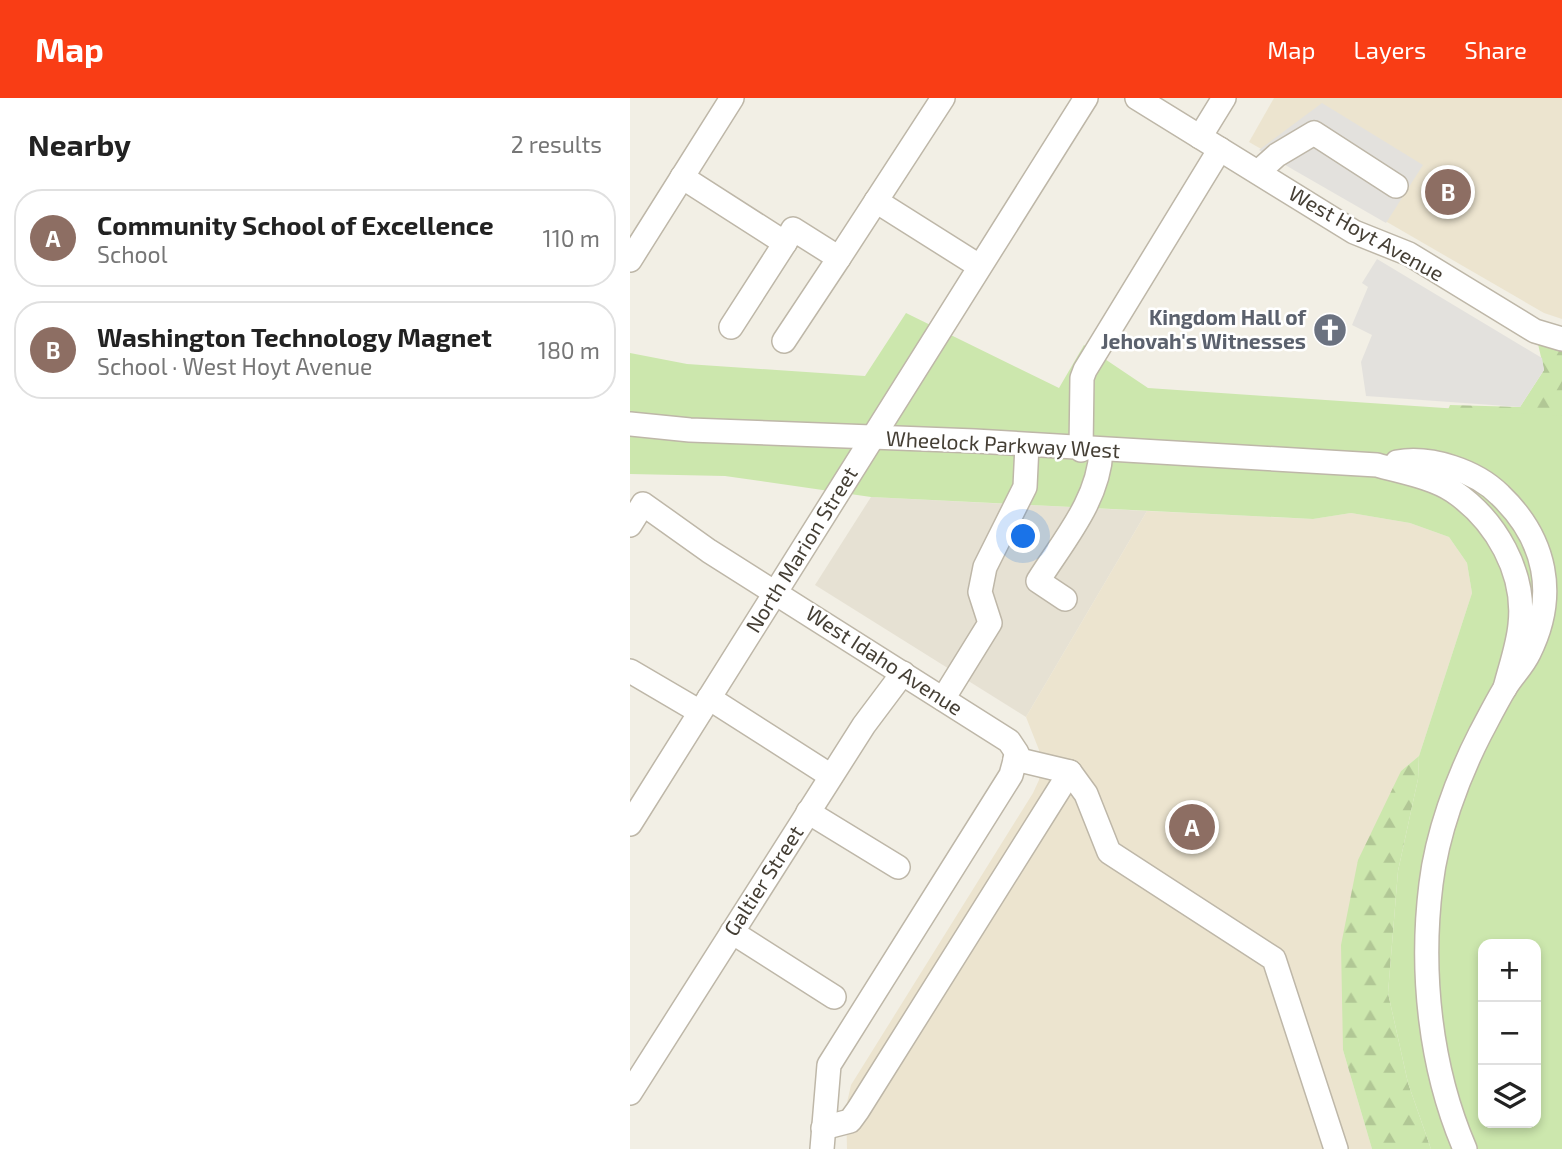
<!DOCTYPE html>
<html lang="en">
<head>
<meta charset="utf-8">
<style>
	:root { --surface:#fff; --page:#f2f2f2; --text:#222; --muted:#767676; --line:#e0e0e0; --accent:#f93d15 }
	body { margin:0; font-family:"Exo 2",sans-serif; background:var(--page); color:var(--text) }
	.controls { position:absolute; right:21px; bottom:21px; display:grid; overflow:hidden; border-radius:14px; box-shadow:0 4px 10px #0003 }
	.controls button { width:63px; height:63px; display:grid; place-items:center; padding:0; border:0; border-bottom:2px solid var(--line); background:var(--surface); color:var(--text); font:35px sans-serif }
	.you { position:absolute; left:394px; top:439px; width:24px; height:24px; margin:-18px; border:5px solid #fff; border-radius:50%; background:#1a73e8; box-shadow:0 0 0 10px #1a73e833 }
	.badge { display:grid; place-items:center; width:46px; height:46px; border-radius:50%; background:var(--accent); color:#fff; font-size:23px; font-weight:700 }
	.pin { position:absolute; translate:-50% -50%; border:4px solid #fff; box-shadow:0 2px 7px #0006 }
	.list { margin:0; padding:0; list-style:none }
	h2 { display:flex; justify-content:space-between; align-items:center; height:91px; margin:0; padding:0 28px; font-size:30px }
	h2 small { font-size:23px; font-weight:400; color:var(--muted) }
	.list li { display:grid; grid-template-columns:46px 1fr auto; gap:21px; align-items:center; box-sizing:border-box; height:98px; margin:0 14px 14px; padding:0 14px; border:2px solid var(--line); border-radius:28px }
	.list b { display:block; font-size:26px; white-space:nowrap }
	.list p { margin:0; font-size:23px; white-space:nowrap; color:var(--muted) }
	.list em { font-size:23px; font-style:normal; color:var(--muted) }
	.icon { flex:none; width:38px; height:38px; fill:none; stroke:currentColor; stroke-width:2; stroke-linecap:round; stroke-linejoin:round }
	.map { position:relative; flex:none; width:932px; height:1051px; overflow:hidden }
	header { display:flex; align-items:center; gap:42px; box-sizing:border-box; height:98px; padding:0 35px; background:var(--accent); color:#fff }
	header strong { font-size:33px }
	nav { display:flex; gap:38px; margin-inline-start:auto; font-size:24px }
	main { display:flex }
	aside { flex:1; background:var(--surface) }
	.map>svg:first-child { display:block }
	.residential { fill:#e6e1d3 }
	.education { fill:#ece4cf }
	.forest { fill:url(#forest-firs) }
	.park { fill:#cce7ad; fill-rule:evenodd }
	.parking { fill:#e3e1dd }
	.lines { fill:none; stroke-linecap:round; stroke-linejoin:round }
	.minor-casing { stroke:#beb7a8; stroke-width:26 }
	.minor { stroke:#fff; stroke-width:23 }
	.labels { text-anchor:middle; stroke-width:5; stroke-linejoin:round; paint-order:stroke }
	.street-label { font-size:21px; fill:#453f35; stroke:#fff }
	.worship-label { font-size:21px; font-weight:bold; fill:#5b616d; stroke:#fff; text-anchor:end }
</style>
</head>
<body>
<header>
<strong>Map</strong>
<nav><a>Map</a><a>Layers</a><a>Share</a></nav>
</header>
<main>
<aside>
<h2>Nearby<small>2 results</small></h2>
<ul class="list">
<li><span class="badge" style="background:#8d6e63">A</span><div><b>Community School of Excellence</b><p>School</p></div><em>110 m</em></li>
<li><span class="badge" style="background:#8d6e63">B</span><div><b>Washington Technology Magnet</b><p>School · West Hoyt Avenue</p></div><em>180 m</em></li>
</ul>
</aside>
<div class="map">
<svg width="932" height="1051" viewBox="0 0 932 1051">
	<defs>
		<pattern id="forest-firs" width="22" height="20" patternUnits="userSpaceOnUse" patternTransform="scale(1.75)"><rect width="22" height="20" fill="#cce7ad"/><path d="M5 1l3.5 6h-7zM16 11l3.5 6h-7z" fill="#b1c795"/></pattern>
	</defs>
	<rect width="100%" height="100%" fill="#f2efe5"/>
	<polygon class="residential" points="241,399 517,413 396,619 185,487"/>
	<g class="education">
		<polygon points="644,0 932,0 932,221 914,215 619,44"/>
		<polygon points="517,413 683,421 721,415 780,425 819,439 837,465 842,495 789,658 771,673 713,952 742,1051 217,1051 216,1009 221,987 403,695 409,682 409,652 396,619"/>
	</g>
	<g class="forest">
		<polygon points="905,233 932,241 932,376 811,328 820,307 890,309 914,272"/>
		<polygon points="789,658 788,681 768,773 758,895 778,985 801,1051 742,1051 713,952 711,847 728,762 771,673"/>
	</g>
	<path class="park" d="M276,215L429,290L454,247L518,290L932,318V1051H801L778,985L758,895L768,773L788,681L789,658L842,495L837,465L819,439L780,425L721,415L683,421L241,399L95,378L0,376V255L57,266L235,278ZM853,846H906V1025H853Z"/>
	<g class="parking">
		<polygon points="692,5 793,67 756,125 629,52"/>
		<polygon points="747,161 912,260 914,272 890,309 736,298 731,264 742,237 722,227 738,189 732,185"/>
	</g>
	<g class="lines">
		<g class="minor-casing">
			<g id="minor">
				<polyline points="507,0 724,134 779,156 905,233 932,241"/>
				<polyline points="570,39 594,0"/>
				<polyline points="628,74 647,57 684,35 766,88"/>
				<polyline points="52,79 155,145 163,131 209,160 313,0"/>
				<polyline points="246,103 349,168"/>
				<polyline points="0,162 102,0"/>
				<polyline points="101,229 155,145"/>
				<polyline points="154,243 209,160"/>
				<path d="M0,326L60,332L345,343L747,367C771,374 802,379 823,393C866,422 896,475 890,527C888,548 880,570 875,590"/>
				<polyline points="451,352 452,280 455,272 590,51"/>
				<path d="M767,364C801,358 846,373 870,397C916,441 928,497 899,555C893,568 882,578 875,590C866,605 858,621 850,636C827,681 807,736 801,786C790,874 800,970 835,1051"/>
				<polyline points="0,427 13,406 79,453 379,643 387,655 381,677 199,967 192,1051"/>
				<path d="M435,501L408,483C433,443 469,402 471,353"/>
				<polyline points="0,573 70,614"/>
				<polyline points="79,600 201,678"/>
				<polyline points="313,601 360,525 350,494 355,469 395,389 397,347"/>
				<polyline points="385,661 440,674 456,696 479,754 644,861 706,1051"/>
				<polyline points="178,714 268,769"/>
				<polyline points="0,726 456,0"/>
				<polyline points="102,834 204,899"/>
				<polyline points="0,995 234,627 273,575"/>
				<polyline points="193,1030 220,1023 228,1012 440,674"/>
			</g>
		</g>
		<use href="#minor" class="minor"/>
	</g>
	<defs>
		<g id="church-disc" transform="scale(1.75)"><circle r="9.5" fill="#6b7280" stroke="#fff"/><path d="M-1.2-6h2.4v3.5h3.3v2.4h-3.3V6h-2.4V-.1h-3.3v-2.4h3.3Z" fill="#fff"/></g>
	</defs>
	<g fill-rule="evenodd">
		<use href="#church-disc" x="700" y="232"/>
	</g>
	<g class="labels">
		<g class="street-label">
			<text transform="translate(736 136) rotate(29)" y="7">West Hoyt Avenue</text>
			<text transform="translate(373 347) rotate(3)" y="7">Wheelock Parkway West</text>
			<text transform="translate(172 452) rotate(-58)" y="7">North Marion Street</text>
			<text transform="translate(254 563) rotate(33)" y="7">West Idaho Avenue</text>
			<text transform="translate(134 783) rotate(-57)" y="7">Galtier Street</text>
		</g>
		<g class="worship-label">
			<text x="676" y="227">Kingdom Hall of<tspan x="676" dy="24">Jehovah's Witnesses</tspan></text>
		</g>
	</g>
</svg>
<div class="controls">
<button>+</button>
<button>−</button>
<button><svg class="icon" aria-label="layers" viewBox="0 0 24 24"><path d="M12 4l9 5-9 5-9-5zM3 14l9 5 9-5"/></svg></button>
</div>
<div class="you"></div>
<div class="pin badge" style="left:562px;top:729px;background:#8d6e63">A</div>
<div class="pin badge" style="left:818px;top:94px;background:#8d6e63">B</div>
</div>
</main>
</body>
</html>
